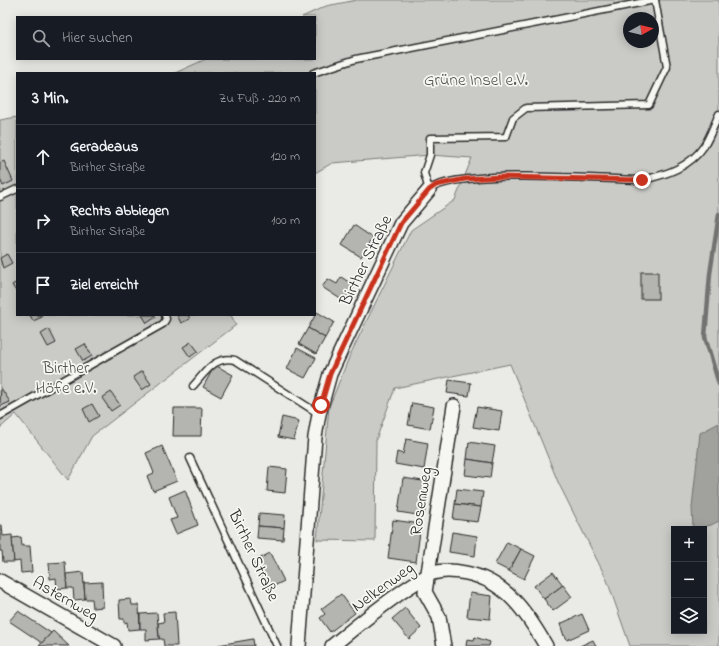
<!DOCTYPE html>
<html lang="de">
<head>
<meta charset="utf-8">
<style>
	:root { --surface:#171b24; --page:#242831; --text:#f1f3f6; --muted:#9ea1a6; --line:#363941 }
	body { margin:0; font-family:"Indie Flower",sans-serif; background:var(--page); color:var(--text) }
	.controls { position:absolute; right:12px; bottom:12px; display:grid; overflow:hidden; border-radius:0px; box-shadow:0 2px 10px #0003 }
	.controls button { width:36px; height:36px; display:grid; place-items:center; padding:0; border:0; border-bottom:1px solid var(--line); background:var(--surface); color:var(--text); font:20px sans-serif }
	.compass { position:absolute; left:623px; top:12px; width:36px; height:36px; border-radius:50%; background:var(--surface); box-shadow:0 2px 10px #0003; rotate:82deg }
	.stop { position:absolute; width:12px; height:12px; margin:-9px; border:3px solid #c8321e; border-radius:50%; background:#fff }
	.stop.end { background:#c8321e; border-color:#fff; box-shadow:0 1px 4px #0008 }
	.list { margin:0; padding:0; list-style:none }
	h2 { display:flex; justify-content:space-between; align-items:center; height:52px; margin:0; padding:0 16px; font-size:17px }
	h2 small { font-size:13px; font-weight:400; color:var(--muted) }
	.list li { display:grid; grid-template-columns:26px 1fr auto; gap:12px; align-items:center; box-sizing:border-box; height:64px; padding:0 16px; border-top:1px solid var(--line) }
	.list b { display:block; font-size:15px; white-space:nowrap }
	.list p { margin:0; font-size:13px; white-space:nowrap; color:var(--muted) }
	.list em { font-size:13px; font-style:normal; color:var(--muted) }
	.icon { flex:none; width:22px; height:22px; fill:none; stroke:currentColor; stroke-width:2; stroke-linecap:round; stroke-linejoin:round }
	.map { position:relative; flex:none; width:719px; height:646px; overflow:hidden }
	.search { position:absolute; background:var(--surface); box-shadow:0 2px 10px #0003; left:16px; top:16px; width:300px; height:44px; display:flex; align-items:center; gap:10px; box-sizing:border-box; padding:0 14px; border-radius:0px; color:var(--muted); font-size:15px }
	.panel { position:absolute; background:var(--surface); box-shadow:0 2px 10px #0003; left:16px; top:72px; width:300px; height:244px; border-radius:0px }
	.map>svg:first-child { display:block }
	.green { fill:#cacac7; stroke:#7a7a79; fill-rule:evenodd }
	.water { fill:#a1a19e; stroke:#727270 }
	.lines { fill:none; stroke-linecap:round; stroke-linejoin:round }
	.stream { stroke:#727270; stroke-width:4.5 }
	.building { fill:#b4b4b1; stroke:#2b2b2b }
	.service-casing { stroke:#2b2b2b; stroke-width:9 }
	.minor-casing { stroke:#2b2b2b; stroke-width:16 }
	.service { stroke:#f6f6f2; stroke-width:6 }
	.minor { stroke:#f6f6f2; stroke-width:13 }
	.route { stroke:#c8321e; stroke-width:5 }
	.labels { text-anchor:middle; stroke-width:3.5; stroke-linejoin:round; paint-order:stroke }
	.park-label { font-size:17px; fill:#535352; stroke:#f6f6f2 }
	.street-label { font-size:17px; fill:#2b2b2b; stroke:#f6f6f2 }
</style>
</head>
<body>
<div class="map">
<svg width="719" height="646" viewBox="0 0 719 646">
	<rect width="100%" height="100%" fill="#eaeae6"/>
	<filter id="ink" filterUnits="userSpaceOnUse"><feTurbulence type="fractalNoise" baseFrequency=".025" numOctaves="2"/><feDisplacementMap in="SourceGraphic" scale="8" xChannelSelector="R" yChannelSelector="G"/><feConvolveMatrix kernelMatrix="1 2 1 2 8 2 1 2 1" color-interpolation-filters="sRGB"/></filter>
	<g filter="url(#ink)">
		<g class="green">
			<path d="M357,0H719V646H630L607,580L558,482L510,364L395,388L376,440L375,541L317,540L329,407L350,355L411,230L455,200L472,158L430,155L332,163L315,173V73H175L206,59H315V17H302L326,6ZM629,18H653V42H629ZM674,529H704V631H674Z"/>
			<polygon points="17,117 17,315 231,315 236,325 92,436 68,480 16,414 0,428 0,120"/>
		</g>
		<polygon class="water" points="719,423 719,521 711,525 693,529 692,507 700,433"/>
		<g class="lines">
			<polyline class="stream" points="719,214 710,274 705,337 719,384"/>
		</g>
		<g class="building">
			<polygon points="4,161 13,181 3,186 0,179 0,163"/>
			<polygon points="354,225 373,238 361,257 342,245"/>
			<polygon points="7,254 12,263 3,268 0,258"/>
			<rect x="641" y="272" width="17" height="27"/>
			<polygon points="341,277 355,286 345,302 322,287 328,279 337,284"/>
			<polygon points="17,282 17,293 12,285"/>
			<polygon points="317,312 334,322 325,338 308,328"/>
			<polygon points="30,315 41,315 42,317 33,321"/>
			<polygon points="142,315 154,315 156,317 147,323"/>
			<polygon points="177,315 188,315 190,319 181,323"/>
			<polygon points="308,328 325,338 316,354 299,344"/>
			<polygon points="49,329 56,343 48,347 41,334"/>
			<polygon points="191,342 198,351 190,357 183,347"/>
			<polygon points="85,344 92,356 83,361 76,349"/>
			<polygon points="297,348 316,358 305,378 287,369"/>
			<polygon points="215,365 233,375 221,397 203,387"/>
			<polygon points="142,371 151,384 142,390 133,377"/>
			<polygon points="449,380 471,383 469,396 447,393"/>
			<polygon points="1,388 10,402 1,406 0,404"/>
			<polygon points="111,392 120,405 111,411 102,398"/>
			<polygon points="412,403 434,407 430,429 408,425"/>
			<polygon points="92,404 99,416 89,422 83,409"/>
			<polygon points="477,407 502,411 499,431 473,427"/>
			<polygon points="174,408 202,408 201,436 173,436"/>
			<polygon points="282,417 299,421 294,440 278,437"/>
			<polygon points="406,439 428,443 424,469 395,464 397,452 403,454"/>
			<polygon points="469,442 495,446 492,463 467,459"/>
			<polygon points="162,446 177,481 153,491 147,476 154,473 146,453"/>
			<polygon points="467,459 492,463 490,478 465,475"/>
			<polygon points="269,467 287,469 285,493 267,491"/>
			<polygon points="403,478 429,482 424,516 398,512"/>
			<polygon points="457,489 483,492 481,507 455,504"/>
			<polygon points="185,490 198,525 176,534 170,520 177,518 169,497"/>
			<polygon points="455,504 481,507 478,522 453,519"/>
			<polygon points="259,513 285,515 284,528 258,526"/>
			<polygon points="393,520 421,524 416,562 388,558"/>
			<polygon points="0,525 2,525 3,536 12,535 14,562 3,562 2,551 0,551"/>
			<polygon points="258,526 284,528 283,540 257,538"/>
			<polygon points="452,532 477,536 475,556 449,552"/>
			<polygon points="21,537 22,546 30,546 32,572 21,573 20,561 14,562 12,538"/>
			<polygon points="507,542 521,549 509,571 495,564"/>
			<polygon points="521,549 535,556 524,579 509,571"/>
			<polygon points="270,553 284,581 266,590 253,562"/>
			<polygon points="65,562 67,588 57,589 56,578 50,579 49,563"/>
			<polygon points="83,572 85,599 74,600 73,588 67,588 66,574"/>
			<polygon points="553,572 563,585 544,599 534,586"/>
			<polygon points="102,582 103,607 93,608 92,599 85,599 84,583"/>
			<polygon points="563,585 572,597 553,611 544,599"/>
			<polygon points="470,593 492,596 490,619 467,617"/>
			<polygon points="341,594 355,613 330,632 320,618 325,614 321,609"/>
			<polygon points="131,599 132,605 139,605 140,629 128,630 127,622 124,623 124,619 120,619 119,600"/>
			<polygon points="405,608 421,628 409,639 392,619"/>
			<polygon points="18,611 51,633 42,643 9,621"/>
			<polygon points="175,612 177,646 164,646 163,639 159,639 158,623 164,622 163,613"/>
			<polygon points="157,613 159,639 146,640 146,629 140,629 140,614"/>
			<polygon points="582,614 589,630 567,640 565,635 564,636 560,624"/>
			<polygon points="53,631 69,646 39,646"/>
			<polygon points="475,637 490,642 489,646 466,646 467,639 474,640"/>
			<polygon points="253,639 254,646 218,646 218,645"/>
			<polygon points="593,640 596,646 580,646"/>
		</g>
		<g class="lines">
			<g class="service-casing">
				<g id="service">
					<path d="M655,0L667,67L649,105L526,108L513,118L506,137L430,138V155L424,173L429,190C456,168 601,179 642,180C666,175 690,167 704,146C710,137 714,125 719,114"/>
					<polyline points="313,73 356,59 655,0"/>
					<polyline points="0,197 17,189"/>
					<path d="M193,386C205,373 215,355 235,360L319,414"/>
					<polyline points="0,416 163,324 166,319 165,315"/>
					<polyline points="190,458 277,646"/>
				</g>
			</g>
			<g class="minor-casing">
				<g id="minor">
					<polyline points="0,581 114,646"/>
					<polyline points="299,646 315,437 319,414 330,374 401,223 429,190"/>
					<path d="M332,646C358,625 384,603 412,585C419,581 425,576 433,573C443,570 456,571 466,573C506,581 527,613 546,646"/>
					<polyline points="444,646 439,617 425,592 454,406"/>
				</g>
			</g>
			<use href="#service" class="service"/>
			<use href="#minor" class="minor"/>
		</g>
	</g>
	<g class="lines" filter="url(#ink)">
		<polyline class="route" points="321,405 330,374 401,223 429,190 436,185 465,179 501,177 642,180"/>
	</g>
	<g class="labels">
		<g class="park-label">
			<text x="476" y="85">Grüne Insel e.V.</text>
			<text x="66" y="373">Birther<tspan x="66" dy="20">Höfe e.V.</tspan></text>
		</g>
		<g class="street-label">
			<text transform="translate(365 260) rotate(-64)" y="6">Birther Straße</text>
			<text transform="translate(420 501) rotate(-81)" y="6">Rosenweg</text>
			<text transform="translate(255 555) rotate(65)" y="6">Birther Straße</text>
			<text transform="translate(382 586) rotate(-36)" y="6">Nelkenweg</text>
			<text transform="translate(66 598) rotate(30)" y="6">Asternweg</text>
		</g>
	</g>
</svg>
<div class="controls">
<button>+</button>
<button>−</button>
<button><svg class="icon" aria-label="layers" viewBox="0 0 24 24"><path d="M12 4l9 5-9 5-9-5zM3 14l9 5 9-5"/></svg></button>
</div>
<svg class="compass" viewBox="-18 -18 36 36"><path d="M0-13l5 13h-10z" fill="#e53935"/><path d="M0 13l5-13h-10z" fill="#9ea1a6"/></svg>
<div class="stop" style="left:321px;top:405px"></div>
<div class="stop end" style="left:642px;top:180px"></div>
<div class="search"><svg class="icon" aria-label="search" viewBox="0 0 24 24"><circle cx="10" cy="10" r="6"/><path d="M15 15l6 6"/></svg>Hier suchen</div>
<section class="panel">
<h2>3 Min.<small>Zu Fuß · 220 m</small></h2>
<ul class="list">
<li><svg class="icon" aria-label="ahead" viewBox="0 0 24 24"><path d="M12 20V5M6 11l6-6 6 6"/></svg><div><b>Geradeaus</b><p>Birther Straße</p></div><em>120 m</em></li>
<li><svg class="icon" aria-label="right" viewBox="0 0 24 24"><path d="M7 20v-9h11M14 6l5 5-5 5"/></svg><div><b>Rechts abbiegen</b><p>Birther Straße</p></div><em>100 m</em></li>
<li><svg class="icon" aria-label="arrive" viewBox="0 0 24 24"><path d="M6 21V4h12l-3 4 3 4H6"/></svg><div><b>Ziel erreicht</b></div></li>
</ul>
</section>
</div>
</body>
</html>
